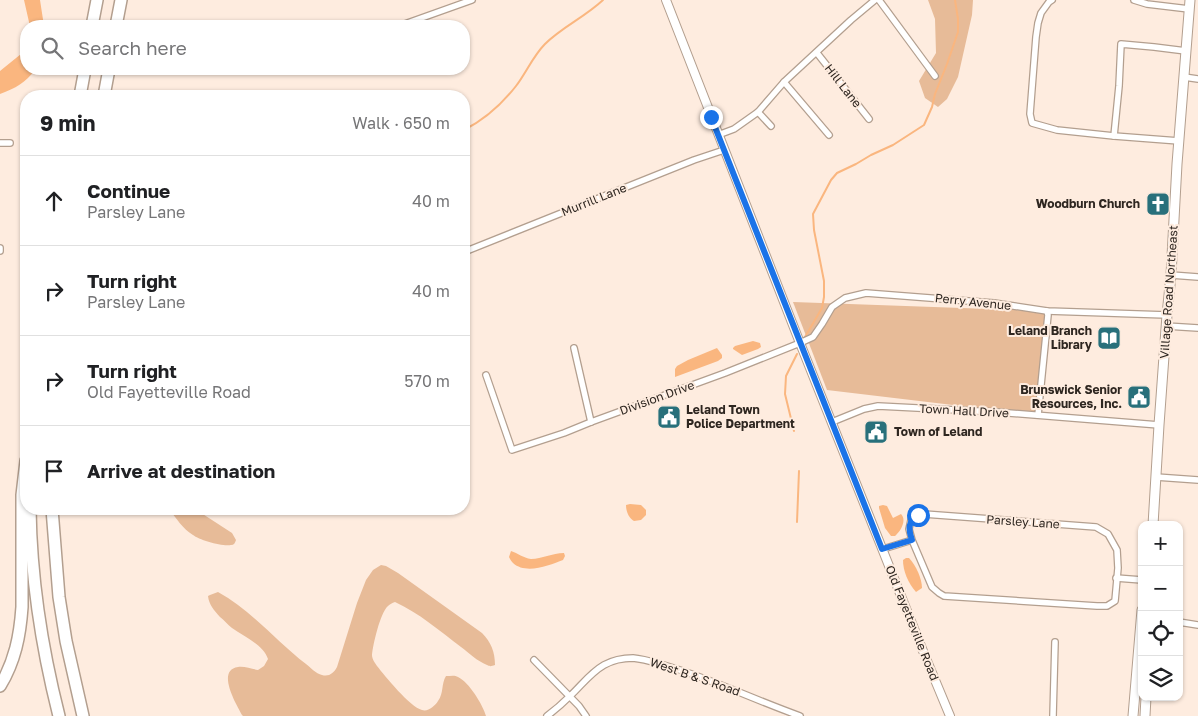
<!DOCTYPE html>
<html lang="en">
<head>
<meta charset="utf-8">
<style>
	:root { --surface:#fff; --page:#f6f6f6; --text:#202124; --muted:#757577; --line:#e0e0e0 }
	body { margin:0; font-family:"Golos Text",sans-serif; background:var(--page); color:var(--text) }
	.controls { position:absolute; right:15px; bottom:15px; display:grid; overflow:hidden; border-radius:10px; box-shadow:0 1px 4px #0004 }
	.controls button { width:45px; height:45px; display:grid; place-items:center; padding:0; border:0; border-bottom:1px solid var(--line); background:var(--surface); color:var(--text); font:25px sans-serif }
	.stop { position:absolute; width:15px; height:15px; margin:-11px; border:4px solid #1a73e8; border-radius:50%; background:#fff }
	.stop.end { background:#1a73e8; border-color:#fff; box-shadow:0 1px 5px #0008 }
	.list { margin:0; padding:0; list-style:none }
	h2 { display:flex; justify-content:space-between; align-items:center; height:65px; margin:0; padding:0 20px; font-size:21px }
	h2 small { font-size:16px; font-weight:400; color:var(--muted) }
	.list li { display:grid; grid-template-columns:32px 1fr auto; gap:15px; align-items:center; box-sizing:border-box; height:90px; padding:0 20px; border-top:1px solid var(--line) }
	.list b { display:block; font-size:19px; white-space:nowrap }
	.list p { margin:0; font-size:16px; white-space:nowrap; color:var(--muted) }
	.list em { font-size:16px; font-style:normal; color:var(--muted) }
	.icon { flex:none; width:28px; height:28px; fill:none; stroke:currentColor; stroke-width:2; stroke-linecap:round; stroke-linejoin:round }
	.map { position:relative; flex:none; width:1198px; height:716px; overflow:hidden }
	.search { position:absolute; background:var(--surface); box-shadow:0 1px 4px #0004; left:20px; top:20px; width:450px; height:55px; display:flex; align-items:center; gap:12px; box-sizing:border-box; padding:0 18px; border-radius:20px; color:var(--muted); font-size:19px }
	.panel { position:absolute; background:var(--surface); box-shadow:0 1px 4px #0004; left:20px; top:90px; width:450px; height:425px; border-radius:20px }
	.map>svg:first-child { display:block }
	.green { fill:#e7bb98 }
	.water { fill:#fab67f }
	.lines { fill:none; stroke-linecap:round; stroke-linejoin:round }
	.stream { stroke:#fab67f; stroke-width:2 }
	.minor-casing { stroke:#b39f8f; stroke-width:8 }
	.tertiary-casing { stroke:#b39f8f; stroke-width:10 }
	.secondary-casing { stroke:#b39f8f; stroke-width:11 }
	.motorway-casing { stroke:#b39f8f; stroke-width:14 }
	.minor { stroke:#fff; stroke-width:5.5 }
	.tertiary { stroke:#fff; stroke-width:8 }
	.secondary { stroke:#fff; stroke-width:9 }
	.motorway { stroke:#fff; stroke-width:11 }
	.route { stroke:#1a73e8; stroke-width:6 }
	.labels { text-anchor:middle; stroke-width:4; stroke-linejoin:round; paint-order:stroke }
	.street-label { font-size:12px; fill:#2e2620; stroke:#feecdf }
	.poi-label { font-size:12px; font-weight:bold; fill:#2e2620; stroke:#feecdf; text-anchor:end }
</style>
</head>
<body>
<div class="map">
<svg width="1198" height="716" viewBox="0 0 1198 716">
	<rect width="100%" height="100%" fill="#feecdf"/>
	<g class="green">
		<polygon points="928,0 973,0 972,15 958,77 947,99 938,107 925,98 919,81 936,53 935,19"/>
		<polygon points="793,302 1047,311 1038,415 827,390"/>
		<path d="M169,509H195L232,533L236,540C235,543 234,545 231,545C223,547 199,540 193,535C183,529 176,518 169,509Z"/>
		<path d="M381,565L386,566L398,573L482,633C491,642 495,652 495,665C491,666 491,667 487,665C477,661 469,653 461,647C440,631 419,613 395,602C392,603 390,604 388,606C380,613 373,645 372,655C372,659 375,663 377,666C385,676 410,707 422,710C428,712 435,706 438,701C444,693 441,684 446,676C451,676 455,675 458,677C469,682 483,705 486,716H243L242,715C236,704 216,670 238,667C244,666 252,669 258,670L264,666L268,659C263,644 244,637 232,628C228,625 224,620 220,617C214,610 209,605 208,596L210,595L218,592C251,610 276,641 306,664C310,667 316,674 322,675C329,677 334,673 337,667L357,603L366,580L373,570Z"/>
	</g>
	<g class="water">
		<polygon points="24,0 40,0 44,26 29,26 29,22"/>
		<path d="M26,45V69H36C25,83 16,88 0,94V71L21,54Z"/>
		<polygon points="753,341 760,343 761,347 758,349 742,355 733,349 733,348 735,346"/>
		<polygon points="717,348 722,355 722,358 718,361 675,377 675,369 677,366 688,360"/>
		<path d="M630,504L641,505L646,510V515L641,520L634,521C629,518 626,512 626,505Z"/>
		<path d="M883,505L887,506L893,518L901,514C907,520 901,531 895,536H891L885,528L879,508V506Z"/>
		<path d="M511,551C518,553 523,558 531,559C542,559 552,553 564,553L565,556L563,560C550,565 526,575 513,563C511,561 510,559 509,557Z"/>
		<path d="M906,558H909C916,565 922,579 922,588L916,592C908,583 903,571 903,560Z"/>
	</g>
	<g class="lines">
		<g class="stream">
			<path d="M464,130C484,120 502,104 516,86C526,73 533,56 545,44C562,27 585,17 603,0"/>
			<polyline points="805,337 822,308 824,297 824,281 814,230 813,214 831,180 837,173 856,164 871,155 893,145 924,125 932,107 935,94 947,64 958,32 958,19 955,0"/>
			<polyline points="794,431 785,394 786,376 797,354"/>
			<polyline points="797,522 799,471"/>
		</g>
		<g class="minor-casing">
			<g id="minor">
				<polyline points="879,0 935,76"/>
				<polyline points="1052,0 1049,2 1041,13 1038,23 1036,37 1030,114 1032,123 1057,130 1114,136 1179,141"/>
				<polyline points="1134,0 1147,4 1189,9"/>
				<polyline points="399,26 472,0"/>
				<polyline points="817,53 869,119"/>
				<polyline points="1184,77 1198,79"/>
				<polyline points="784,82 829,135"/>
				<polyline points="758,112 771,126"/>
				<polyline points="718,135 734,129 758,112 784,82 851,20 875,0"/>
				<polyline points="1114,136 1119,86 1121,44 1154,47 1186,51"/>
				<polyline points="0,143 10,143"/>
				<polyline points="0,248 0,251"/>
				<polyline points="464,252 694,160 724,150"/>
				<polyline points="1171,275 1198,277"/>
				<polyline points="1166,326 1198,328"/>
				<polyline points="574,348 591,422"/>
				<polyline points="486,375 512,450 564,433 591,422 725,373 800,343 813,337 822,324 832,307 845,298 866,293 994,303 1047,311 1167,315"/>
				<polyline points="1038,415 1048,315 1047,311"/>
				<polyline points="832,422 864,409 878,406 996,412 1159,425"/>
				<polyline points="1156,477 1198,480"/>
				<polyline points="883,549 912,540 932,587 939,593 944,596 1097,606 1107,606 1115,601 1118,568 1117,550 1108,534 1096,527 924,514 918,515 911,520 909,529 912,540"/>
				<polyline points="1116,578 1142,580"/>
				<polyline points="1179,622 1198,625"/>
				<polyline points="534,660 579,706 586,716"/>
				<path d="M547,716C555,710 563,703 570,696C581,686 590,673 604,665C613,660 623,658 633,658C645,659 656,663 667,666C712,679 755,700 800,716"/>
				<polyline points="1053,716 1055,642"/>
			</g>
		</g>
		<g class="tertiary-casing">
			<polyline id="tertiary" points="666,0 800,343 925,656 950,716"/>
		</g>
		<g class="secondary-casing">
			<g id="secondary">
				<polyline points="1153,525 1159,425 1167,315 1171,275 1177,164 1190,0"/>
				<polyline points="1133,716 1142,610"/>
				<polyline points="1145,716 1146,697"/>
			</g>
		</g>
		<g class="motorway-casing">
			<g id="motorway">
				<polyline points="92,26 97,0"/>
				<polyline points="116,26 121,0"/>
				<polyline points="80,96 85,69"/>
				<polyline points="104,96 109,69"/>
				<path d="M30,509C31,578 42,649 59,716"/>
				<polyline points="52,509 59,597 66,641 83,716"/>
				<path d="M0,686C15,661 20,636 22,607V495L26,461"/>
			</g>
		</g>
		<use href="#minor" class="minor"/>
		<use href="#tertiary" class="tertiary"/>
		<use href="#secondary" class="secondary"/>
		<use href="#motorway" class="motorway"/>
	</g>
	<g class="lines">
		<path class="route" d="M711,117L882,549L912,540C908,529 908,521 918,515"/>
	</g>
	<defs>
		<g id="church-square" transform="scale(1.25)"><rect x="-9" y="-9" width="18" height="18" rx="4" fill="#28707b" stroke="#feecdf"/><path d="M-1.2-6h2.4v3.5h3.3v2.4h-3.3V6h-2.4V-.1h-3.3v-2.4h3.3Z" fill="#fff"/></g>
		<g id="library-square" transform="scale(1.25)"><rect x="-9" y="-9" width="18" height="18" rx="4" fill="#28707b" stroke="#feecdf"/><path d="M-6-4Q-3-5.5-.7-3.5V5Q-3 3-6 4ZM6-4Q3-5.5 .7-3.5V5Q3 3 6 4Z" fill="#fff"/></g>
		<g id="civic-square" transform="scale(1.25)"><rect x="-9" y="-9" width="18" height="18" rx="4" fill="#28707b" stroke="#feecdf"/><path d="M-.6-6.5H3V-4.5H.6V-3L4-1V1h2V6H-6V1h2V-1L-.6-3ZM-1.2 2.5V6h2.4V2.5Z" fill="#fff"/></g>
	</defs>
	<g fill-rule="evenodd">
		<use href="#church-square" x="1158" y="204"/>
		<use href="#library-square" x="1109" y="338"/>
		<use href="#civic-square" x="1139" y="397"/>
		<use href="#civic-square" x="669" y="417"/>
		<use href="#civic-square" x="876" y="432"/>
	</g>
	<g class="labels">
		<g class="street-label">
			<text transform="translate(843 86) rotate(52)" y="4">Hill Lane</text>
			<text transform="translate(594 200) rotate(-22)" y="4">Murrill Lane</text>
			<text transform="translate(1169 292) rotate(-86)" y="4">Village Road Northeast</text>
			<text transform="translate(973 302) rotate(6)" y="4">Perry Avenue</text>
			<text transform="translate(657 398) rotate(-20)" y="4">Division Drive</text>
			<text transform="translate(964 411) rotate(3)" y="4">Town Hall Drive</text>
			<text transform="translate(1023 522) rotate(4)" y="4">Parsley Lane</text>
			<text transform="translate(912 623) rotate(68)" y="4">Old Fayetteville Road</text>
			<text transform="translate(695 677) rotate(19)" y="4">West B &amp; S Road</text>
		</g>
		<g class="poi-label">
			<text x="1140" y="208">Woodburn Church</text>
			<text x="1092" y="335">Leland Branch<tspan x="1092" dy="14">Library</tspan></text>
			<text x="1122" y="394">Brunswick Senior<tspan x="1122" dy="14">Resources, Inc.</tspan></text>
			<text x="686" y="414" text-anchor="start">Leland Town<tspan x="686" dy="14">Police Department</tspan></text>
			<text x="894" y="436" text-anchor="start">Town of Leland</text>
		</g>
	</g>
</svg>
<div class="controls">
<button>+</button>
<button>−</button>
<button><svg class="icon" aria-label="locate" viewBox="0 0 24 24"><circle cx="12" cy="12" r="6"/><path d="M12 2v4M12 18v4M2 12h4M18 12h4"/></svg></button>
<button><svg class="icon" aria-label="layers" viewBox="0 0 24 24"><path d="M12 4l9 5-9 5-9-5zM3 14l9 5 9-5"/></svg></button>
</div>
<div class="stop" style="left:918px;top:515px"></div>
<div class="stop end" style="left:711px;top:117px"></div>
<div class="search"><svg class="icon" aria-label="search" viewBox="0 0 24 24"><circle cx="10" cy="10" r="6"/><path d="M15 15l6 6"/></svg>Search here</div>
<section class="panel">
<h2>9 min<small>Walk · 650 m</small></h2>
<ul class="list">
<li><svg class="icon" aria-label="ahead" viewBox="0 0 24 24"><path d="M12 20V5M6 11l6-6 6 6"/></svg><div><b>Continue</b><p>Parsley Lane</p></div><em>40 m</em></li>
<li><svg class="icon" aria-label="right" viewBox="0 0 24 24"><path d="M7 20v-9h11M14 6l5 5-5 5"/></svg><div><b>Turn right</b><p>Parsley Lane</p></div><em>40 m</em></li>
<li><svg class="icon" aria-label="right" viewBox="0 0 24 24"><path d="M7 20v-9h11M14 6l5 5-5 5"/></svg><div><b>Turn right</b><p>Old Fayetteville Road</p></div><em>570 m</em></li>
<li><svg class="icon" aria-label="arrive" viewBox="0 0 24 24"><path d="M6 21V4h12l-3 4 3 4H6"/></svg><div><b>Arrive at destination</b></div></li>
</ul>
</section>
</div>
</body>
</html>
